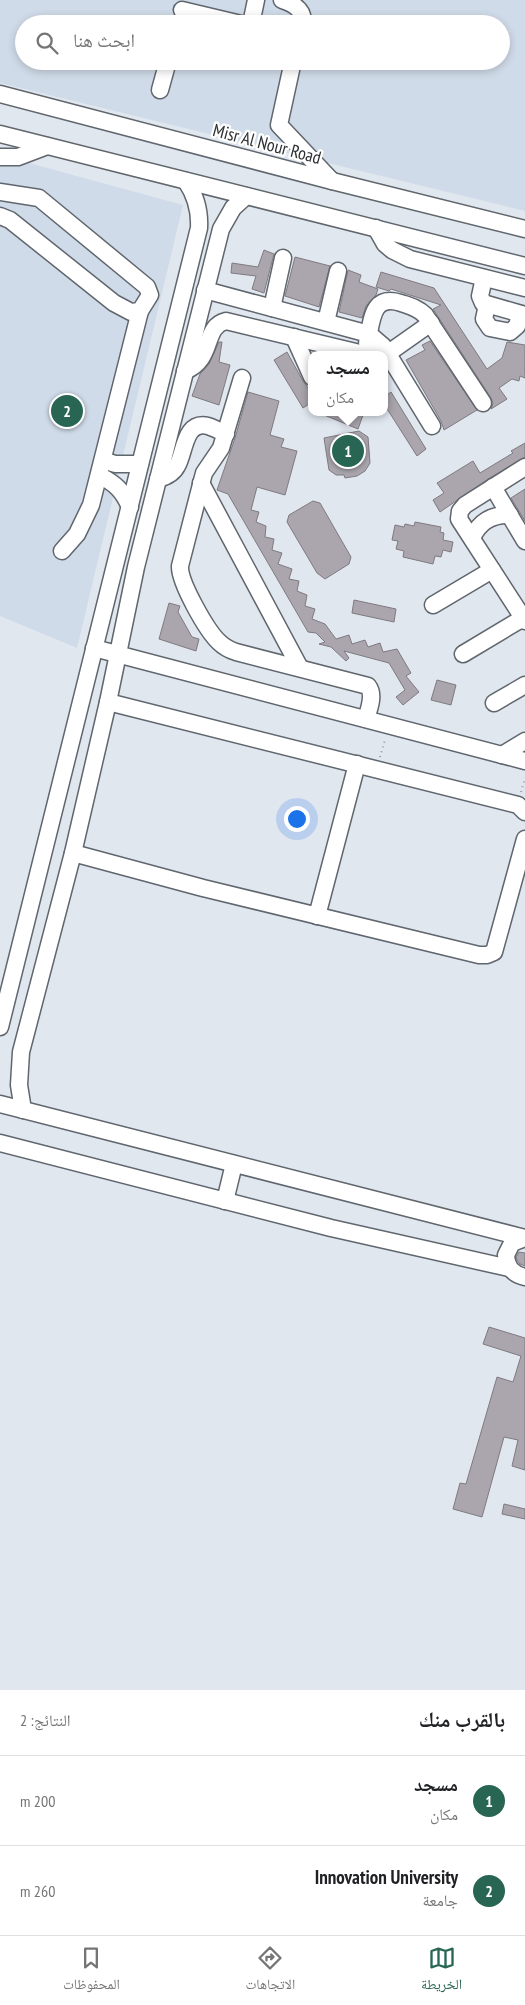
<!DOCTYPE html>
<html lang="ar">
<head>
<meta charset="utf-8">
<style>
	:root { --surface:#fff; --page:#f6f6f6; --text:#202124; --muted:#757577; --line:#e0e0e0; --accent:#286653 }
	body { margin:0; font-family:"PT Sans Narrow","Noto Naskh Arabic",sans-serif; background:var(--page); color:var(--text); direction:rtl }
	.you { position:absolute; left:296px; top:818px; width:18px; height:18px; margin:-12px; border:4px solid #fff; border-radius:50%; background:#1a73e8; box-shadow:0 0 0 8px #1a73e833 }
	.badge { display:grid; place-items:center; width:32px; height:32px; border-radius:50%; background:var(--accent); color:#fff; font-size:16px; font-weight:700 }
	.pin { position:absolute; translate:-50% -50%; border:2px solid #fff; box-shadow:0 1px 5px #0006 }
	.popup { position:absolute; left:308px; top:351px; width:80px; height:65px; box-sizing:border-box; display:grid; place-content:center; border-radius:10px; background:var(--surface); filter:drop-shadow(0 1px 4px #0005); font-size:16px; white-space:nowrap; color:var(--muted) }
	.popup b { font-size:19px; color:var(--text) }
	.popup::after { content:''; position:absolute; left:50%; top:100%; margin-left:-10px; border:10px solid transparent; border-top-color:var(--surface) }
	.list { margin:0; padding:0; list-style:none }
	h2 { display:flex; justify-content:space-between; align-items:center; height:65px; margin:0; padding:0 20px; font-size:21px }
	h2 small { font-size:16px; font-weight:400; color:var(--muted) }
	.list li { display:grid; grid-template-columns:32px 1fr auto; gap:15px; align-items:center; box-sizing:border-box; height:90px; padding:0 20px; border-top:1px solid var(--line) }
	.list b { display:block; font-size:19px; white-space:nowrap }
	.list p { margin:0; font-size:16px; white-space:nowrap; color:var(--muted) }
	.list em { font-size:16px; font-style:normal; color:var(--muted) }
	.icon { flex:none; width:28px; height:28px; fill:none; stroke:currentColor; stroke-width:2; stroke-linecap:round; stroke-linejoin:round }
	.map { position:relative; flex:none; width:525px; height:1690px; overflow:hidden; direction:ltr }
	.search { position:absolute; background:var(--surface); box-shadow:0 2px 8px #0003; left:15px; right:15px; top:15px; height:55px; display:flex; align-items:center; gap:12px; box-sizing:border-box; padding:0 18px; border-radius:28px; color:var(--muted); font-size:19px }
	.sheet { height:245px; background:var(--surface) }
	nav { display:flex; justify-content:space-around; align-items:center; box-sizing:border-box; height:70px; border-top:1px solid var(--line); background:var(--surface); font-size:14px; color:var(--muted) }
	nav a { display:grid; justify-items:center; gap:2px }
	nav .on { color:var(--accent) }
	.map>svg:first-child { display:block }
	.built { fill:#d0dbe9; fill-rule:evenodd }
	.building { fill:#aba6ae; stroke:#7f7a81 }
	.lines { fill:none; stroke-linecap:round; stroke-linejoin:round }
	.minor-casing { stroke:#60666d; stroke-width:19 }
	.path { stroke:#969ba0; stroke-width:2; stroke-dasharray:1 4; stroke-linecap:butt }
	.minor { stroke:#fff; stroke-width:16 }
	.labels { text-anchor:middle; stroke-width:4.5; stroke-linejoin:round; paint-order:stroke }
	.street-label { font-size:18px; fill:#2d2f32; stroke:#fff }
</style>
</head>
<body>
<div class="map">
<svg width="525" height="1690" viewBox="0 0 525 1690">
	<rect width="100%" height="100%" fill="#e1e7ef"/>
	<g class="built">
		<path d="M0,0H525V211L0,83ZM24,24H501V61H24Z"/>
		<polygon points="0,155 183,205 77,648 0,616"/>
	</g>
	<g class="building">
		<polygon points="264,250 274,254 264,293 252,289 256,276 231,273 232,263 258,267"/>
		<polygon points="295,257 330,266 319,307 285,296"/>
		<polygon points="348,270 361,275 359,282 378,289 376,295 366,306 362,318 339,312"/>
		<polygon points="381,272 434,288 487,369 502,358 507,342 525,345 525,378 520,376 519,381 512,379 499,388 507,399 491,409 493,403 491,398 433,309 441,305 391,289 389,291 376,287"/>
		<polygon points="430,341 477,410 444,430 441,421 406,360 425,350 422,345"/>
		<polygon points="219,342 222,342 219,362 230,365 219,405 192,396 200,374 209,364"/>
		<polygon points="287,352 303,381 312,393 312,402 303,408 274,360"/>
		<polygon points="248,392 279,401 270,435 284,439 281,447 297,451 285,495 257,487 251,510 259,512 256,522 266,526 265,537 274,539 272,550 282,553 278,564 292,569 289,579 299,581 297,591 307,595 305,606 315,609 312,619 325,624 336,639 349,635 352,644 365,640 368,647 380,643 383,652 397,649 411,673 406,676 419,692 403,705 396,697 405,690 389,663 344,651 349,658 346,661 331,647 319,644 325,642 316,633 308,632 228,494 217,490 235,438"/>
		<polygon points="391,392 426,449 417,456 384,404 384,397"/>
		<polygon points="317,412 357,412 363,415 358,429"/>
		<polygon points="359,431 368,437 370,463 365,471 357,476 345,478 344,475 336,475 329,470 324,438"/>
		<polygon points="525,443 525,457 488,479 440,512 433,500 444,493 437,483 473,461 480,473 513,453 511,451"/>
		<polygon points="525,489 525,521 511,498"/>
		<polygon points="313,501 320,503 351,557 349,564 325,579 317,573 287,522 289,515"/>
		<polygon points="415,522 441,527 440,532 444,533 443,540 453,542 451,552 443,550 441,557 435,556 433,564 403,557 404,551 396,549 398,541 392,540 395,525 404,527 405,524 414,526"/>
		<polygon points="354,600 396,609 394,622 352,613"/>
		<polygon points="169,603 180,606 178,612 192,637 199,639 196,651 159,639"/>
		<polygon points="437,680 456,685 451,705 431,700"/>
		<polygon points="519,1252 525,1253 525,1266 520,1264 517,1260 516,1257"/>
		<polygon points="489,1327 525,1338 525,1470 512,1466 518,1440 504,1437 482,1517 453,1509 460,1483 466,1484 497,1377 513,1382 521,1356 483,1344"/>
		<polygon points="504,1504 525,1509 525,1519 502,1514"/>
	</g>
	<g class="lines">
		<g class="minor-casing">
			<g id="minor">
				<path d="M282,0C294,4 305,10 302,24"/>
				<polyline points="182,10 241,24"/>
				<polyline points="251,24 256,0"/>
				<polyline points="293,61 279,125 332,181"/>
				<polyline points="160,90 168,61"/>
				<polyline points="0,94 332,181 525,229"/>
				<polyline points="0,134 525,266"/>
				<polyline points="0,157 18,157 47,146"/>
				<polyline points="0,192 39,198 147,287 150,295 140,311 131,312 114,303 10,220 0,216"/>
				<polyline points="376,228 385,244 392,250 410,259 525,288"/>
				<polyline points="484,278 480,296 483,303 525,315"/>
				<polyline points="205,290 369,334 383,346 432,426"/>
				<polyline points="487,305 484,319 490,328 510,332 517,326 520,314"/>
				<polyline points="272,308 283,258"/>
				<polyline points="326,322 338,271"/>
				<polyline points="294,337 312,377"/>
				<path d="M367,343C372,322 371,293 401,303C410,306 418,308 425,315L483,403"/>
				<path d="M185,371C215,359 202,327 226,321L364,354H387L431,323"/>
				<path d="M242,378L221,448L204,473L180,566C179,582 207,631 219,642C224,647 230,650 236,652L368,686C375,695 369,709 366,719"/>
				<polyline points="103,460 115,464 140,464"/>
				<polyline points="525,467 465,505 460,511 459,519 525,621"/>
				<path d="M100,476C115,483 123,491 130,507"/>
				<path d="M158,479C166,477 173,474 177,466C185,453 184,420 208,426C214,428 220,431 226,434"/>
				<polyline points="201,483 300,668"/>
				<polyline points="493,487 525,541"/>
				<path d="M472,538C479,522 492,514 510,515"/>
				<polyline points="62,551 77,534 91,505 140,311"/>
				<polyline points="433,605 492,570"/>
				<polyline points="94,648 525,761"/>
				<polyline points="463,654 523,618"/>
				<polyline points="108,702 518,805 525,812"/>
				<polyline points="494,703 525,685"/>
				<polyline points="502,755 525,741"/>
				<polyline points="73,853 203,888 479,955 487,955 494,952 525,839"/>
				<polyline points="317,916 357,764"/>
				<path d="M0,1027L199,228C200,210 196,196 186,181"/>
				<polyline points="0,1104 525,1238"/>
				<polyline points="23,1110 19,1085 21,1052 73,853 108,702 136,567 221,229 233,208 246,196"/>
				<polyline points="0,1143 331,1228 509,1268"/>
				<polyline points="225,1201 234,1164"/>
				<path d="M525,1238L512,1243L506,1255C507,1268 513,1274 525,1277"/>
			</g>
		</g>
		<g class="path">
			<polyline points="380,757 385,740"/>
			<polyline points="521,792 525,778"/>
		</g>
		<use href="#minor" class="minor"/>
	</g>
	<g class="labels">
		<g class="street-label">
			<text transform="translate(267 144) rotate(15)" y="6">Misr Al Nour Road</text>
		</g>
	</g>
</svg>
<div class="you"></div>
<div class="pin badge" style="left:348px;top:451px">1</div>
<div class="popup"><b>مسجد</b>مكان</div>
<div class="pin badge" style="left:67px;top:411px">2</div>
<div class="search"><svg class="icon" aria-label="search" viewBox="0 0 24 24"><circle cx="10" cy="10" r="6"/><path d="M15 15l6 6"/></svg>ابحث هنا</div>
</div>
<section class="sheet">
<h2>بالقرب منك<small>النتائج: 2</small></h2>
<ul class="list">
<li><span class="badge">1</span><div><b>مسجد</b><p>مكان</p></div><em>200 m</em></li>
<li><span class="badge">2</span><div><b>Innovation University</b><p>جامعة</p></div><em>260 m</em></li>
</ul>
</section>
<nav>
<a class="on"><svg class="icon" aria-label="map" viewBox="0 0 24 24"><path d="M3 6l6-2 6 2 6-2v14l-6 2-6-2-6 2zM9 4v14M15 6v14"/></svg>الخريطة</a>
<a><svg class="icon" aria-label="directions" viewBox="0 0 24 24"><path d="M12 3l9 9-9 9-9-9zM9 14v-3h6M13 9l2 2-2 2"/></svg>الاتجاهات</a>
<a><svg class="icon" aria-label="saved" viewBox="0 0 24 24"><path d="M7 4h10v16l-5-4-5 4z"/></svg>المحفوظات</a>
</nav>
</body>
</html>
